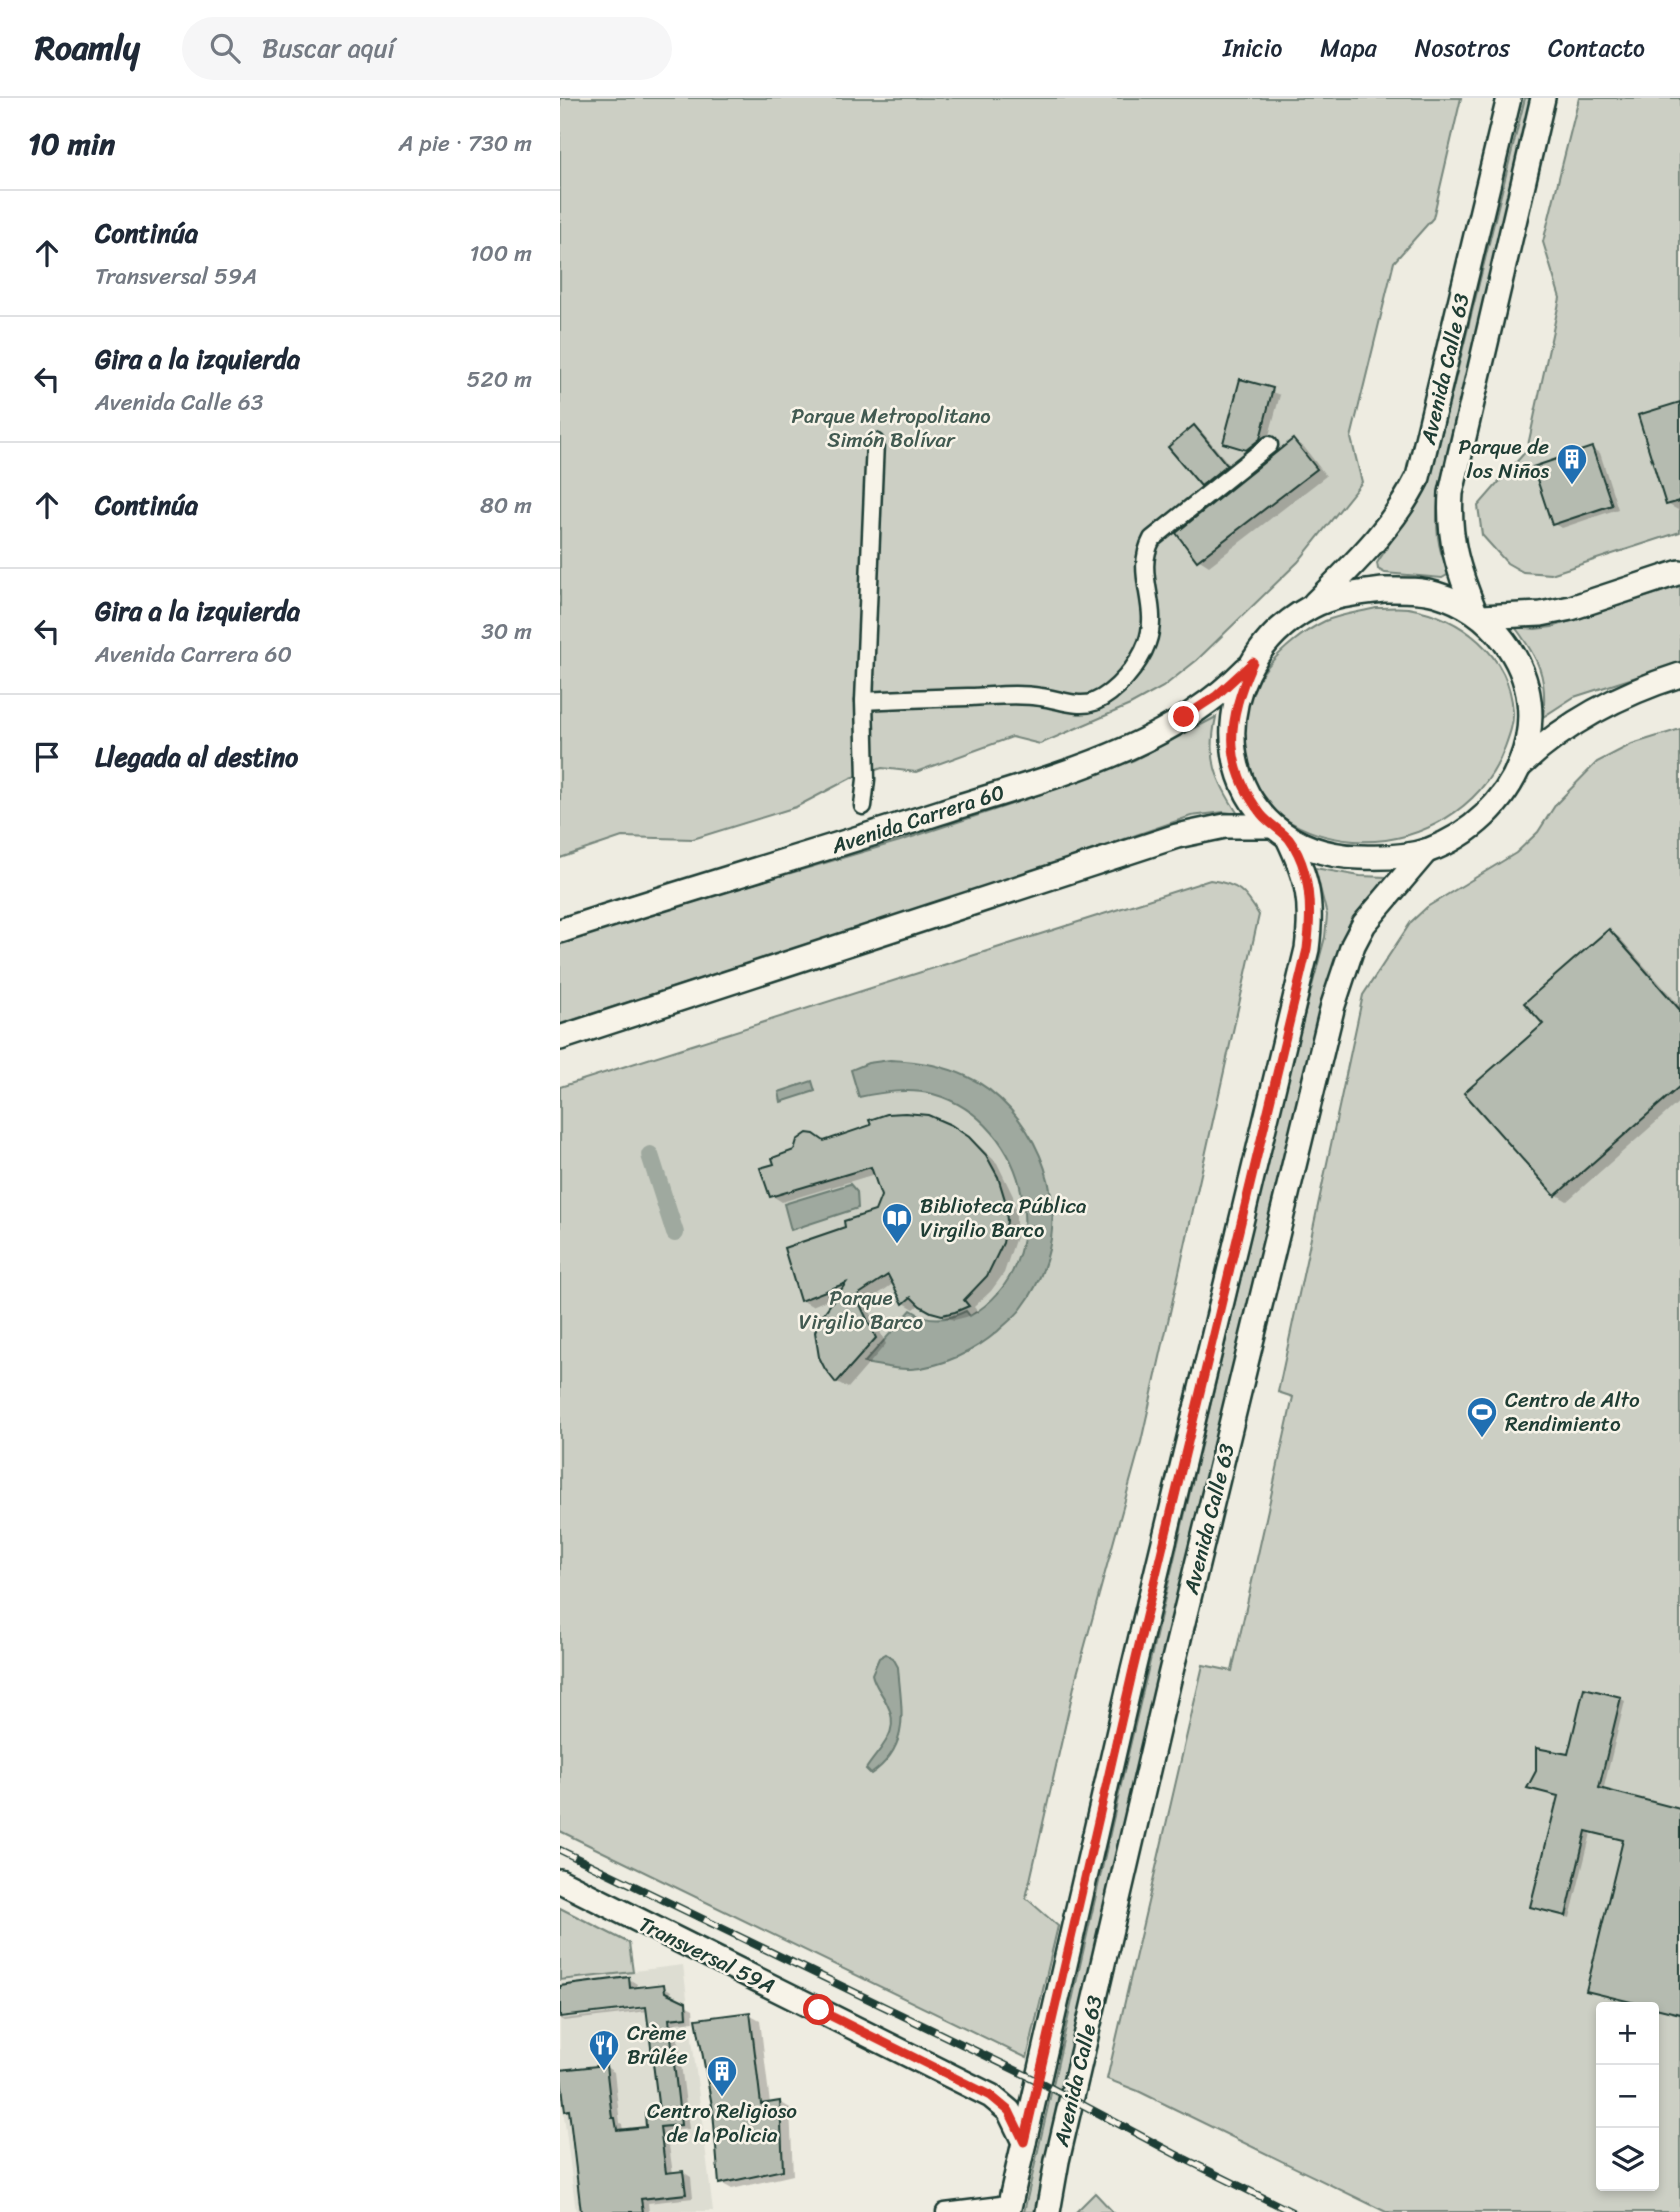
<!DOCTYPE html>
<html lang="es">
<head>
<meta charset="utf-8">
<style>
	:root { --surface:#fff; --page:#f6f6f7; --text:#1f2937; --muted:#747a83; --line:#e0e1e3 }
	body { margin:0; font-family:Sriracha,sans-serif; background:var(--page); color:var(--text) }
	.controls { position:absolute; right:21px; bottom:21px; display:grid; overflow:hidden; border-radius:7px; box-shadow:0 4px 10px #0003 }
	.controls button { width:63px; height:63px; display:grid; place-items:center; padding:0; border:0; border-bottom:2px solid var(--line); background:var(--surface); color:var(--text); font:35px sans-serif }
	.stop { position:absolute; width:21px; height:21px; margin:-16px; border:5px solid #d93025; border-radius:50%; background:#fff }
	.stop.end { background:#d93025; border-color:#fff; box-shadow:0 2px 7px #0008 }
	.list { margin:0; padding:0; list-style:none }
	h2 { display:flex; justify-content:space-between; align-items:center; height:91px; margin:0; padding:0 28px; font-size:30px }
	h2 small { font-size:23px; font-weight:400; color:var(--muted) }
	.list li { display:grid; grid-template-columns:46px 1fr auto; gap:21px; align-items:center; box-sizing:border-box; height:126px; padding:0 28px; border-top:2px solid var(--line) }
	.list b { display:block; font-size:26px; white-space:nowrap }
	.list p { margin:0; font-size:23px; white-space:nowrap; color:var(--muted) }
	.list em { font-size:23px; font-style:normal; color:var(--muted) }
	.icon { flex:none; width:38px; height:38px; fill:none; stroke:currentColor; stroke-width:2; stroke-linecap:round; stroke-linejoin:round }
	.map { position:relative; flex:none; width:1120px; height:2114px; overflow:hidden }
	header { display:flex; align-items:center; gap:42px; box-sizing:border-box; height:98px; padding:0 35px; background:var(--surface); border-bottom:2px solid var(--line) }
	header strong { font-size:33px }
	nav { display:flex; gap:38px; margin-inline-start:auto; font-size:24px }
	.search { width:490px; height:63px; background:var(--page); display:flex; align-items:center; gap:18px; box-sizing:border-box; padding:0 24px; border-radius:38px; color:var(--muted); font-size:26px }
	main { display:flex }
	aside { flex:1; background:var(--surface) }
	.map>svg:first-child { display:block }
	.built { fill:#ddddd2 }
	.green { fill:#cccfc4; stroke:#76867c; stroke-width:2; fill-rule:evenodd }
	.water { fill:#9fa99f; stroke:#6c7e74; stroke-width:2 }
	.shadow { fill:#0003; fill-rule:evenodd }
	.lines { fill:none; stroke-linecap:round; stroke-linejoin:round }
	.canal { stroke:#9fa99f; stroke-width:18 }
	.building { fill:#b5bbb0; stroke:#1f3d34; stroke-width:2 }
	.street-casing { stroke:#1f3d34; stroke-width:21 }
	.secondary-casing { stroke:#1f3d34; stroke-width:28 }
	.street { stroke:#f7f3e8; stroke-width:16 }
	.secondary { stroke:#f7f3e8; stroke-width:23 }
	.rail-casing { stroke:#1f3d34; stroke-width:8 }
	.rail { stroke:#f7f3e8; stroke-width:5; stroke-dasharray:16; stroke-linecap:butt }
	.route { stroke:#d93025; stroke-width:9 }
	.labels { text-anchor:middle; stroke-width:5; stroke-linejoin:round; paint-order:stroke }
	.street-label { font-size:21px; fill:#1f3d34; stroke:#f7f3e8 }
	.park-label { font-size:21px; fill:#425a51; stroke:#f7f3e8 }
	.poi-label { font-size:21px; fill:#1f3d34; stroke:#f7f3e8; text-anchor:start }
</style>
</head>
<body>
<header>
<strong>Roamly</strong>
<div class="search"><svg class="icon" aria-label="search" viewBox="0 0 24 24"><circle cx="10" cy="10" r="6"/><path d="M15 15l6 6"/></svg>Buscar aquí</div>
<nav><a>Inicio</a><a>Mapa</a><a>Nosotros</a><a>Contacto</a></nav>
</header>
<main>
<aside>
<h2>10 min<small>A pie · 730 m</small></h2>
<ul class="list">
<li><svg class="icon" aria-label="ahead" viewBox="0 0 24 24"><path d="M12 20V5M6 11l6-6 6 6"/></svg><div><b>Continúa</b><p>Transversal 59A</p></div><em>100 m</em></li>
<li><svg class="icon" aria-label="left" viewBox="0 0 24 24"><path d="M17 20v-9H6M10 6l-5 5 5 5"/></svg><div><b>Gira a la izquierda</b><p>Avenida Calle 63</p></div><em>520 m</em></li>
<li><svg class="icon" aria-label="ahead" viewBox="0 0 24 24"><path d="M12 20V5M6 11l6-6 6 6"/></svg><div><b>Continúa</b></div><em>80 m</em></li>
<li><svg class="icon" aria-label="left" viewBox="0 0 24 24"><path d="M17 20v-9H6M10 6l-5 5 5 5"/></svg><div><b>Gira a la izquierda</b><p>Avenida Carrera 60</p></div><em>30 m</em></li>
<li><svg class="icon" aria-label="arrive" viewBox="0 0 24 24"><path d="M6 21V4h12l-3 4 3 4H6"/></svg><div><b>Llegada al destino</b></div></li>
</ul>
</aside>
<div class="map">
<svg width="1120" height="2114" viewBox="0 0 1120 2114">
	<rect width="100%" height="100%" fill="#eeece1"/>
	<filter id="ink" filterUnits="userSpaceOnUse"><feTurbulence type="fractalNoise" baseFrequency=".0143" numOctaves="2"/><feDisplacementMap in="SourceGraphic" scale="14" xChannelSelector="R" yChannelSelector="G"/><feConvolveMatrix kernelMatrix="1 2 1 2 8 2 1 2 1" color-interpolation-filters="sRGB"/></filter>
	<g filter="url(#ink)">
		<polygon class="built" points="123,1867 153,2113 16,2114 0,1985 0,1882"/>
		<g class="green">
			<polygon points="0,0 901,0 873,120 834,164 791,340 802,384 738,464 637,562 603,589 570,607 480,646 452,639 356,674 322,670 291,680 236,709 133,741 62,739 0,760"/>
			<path d="M965,0H973L879,390C877,411 875,433 881,454C883,462 888,468 889,476L882,480L825,475L818,471L817,465L854,408L873,371Z"/>
			<polygon points="1019,0 1120,0 1120,434 991,476 963,474 947,465 922,437 918,408 967,352 1000,200 983,144"/>
			<path d="M1120,488V565L1014,599L983,619C988,579 978,560 955,529L975,531L992,529Z"/>
			<path d="M816,510C827,510 838,509 848,510C901,519 949,556 953,613C954,625 949,638 945,649C923,710 859,747 794,743C770,741 745,734 724,720C719,717 714,711 710,705C677,668 675,608 707,569C722,551 744,533 765,523C781,516 800,514 816,510Z"/>
			<path d="M656,619C647,661 655,681 678,716L664,714L631,718L449,781L0,926V845L63,824L340,743L470,700L574,662Z"/>
			<path d="M1120,631V2114H826L578,1993L547,1981L643,1567L672,1573L733,1299L718,1294L803,897L851,824L867,809L956,755L978,734L996,706L1037,664L1072,646ZM1041,1909H1094V2088H1041Z"/>
			<polygon points="755,770 800,778 826,779 791,826 762,903 682,1242 550,1780 474,2114 464,2114 566,1665 727,983 765,839 767,817"/>
			<path d="M650,782C678,786 685,793 699,817L581,1344L516,1580L466,1800L498,1828L467,1960L0,1733V989Z"/>
			<polygon points="0,1810 69,1845 73,1874 0,1882"/>
			<polygon points="535,2095 553,2114 516,2114"/>
		</g>
		<g class="water">
			<path d="M330,962C358,963 383,967 408,979C424,986 438,998 450,1011C501,1067 508,1150 461,1211C455,1219 445,1226 438,1233C415,1253 382,1269 351,1271C336,1272 319,1267 304,1265L351,1212C368,1224 388,1222 406,1213L410,1218C501,1165 470,1023 373,996C349,990 323,994 299,999L291,972L308,965Z"/>
			<polygon points="252,983 255,993 221,1004 219,994"/>
			<polygon points="290,1086 297,1094 298,1110 231,1132 224,1106"/>
			<path d="M326,1556L333,1560L338,1569C341,1612 352,1647 311,1676L306,1671C320,1649 342,1634 327,1606C322,1595 314,1587 312,1576L319,1560Z"/>
		</g>
		<g class="shadow">
			<polygon points="682,283 720,297 707,345 695,355 665,344"/>
			<polygon points="1120,306 1120,412 1118,412 1107,406"/>
			<polygon points="634,329 642,334 674,372 650,391 642,387"/>
			<polygon points="733,343 744,349 766,378 649,468 638,461"/>
			<polygon points="1032,351 1040,355 1058,411 1002,430 994,426"/>
			<polygon points="1049,833 1059,839 1120,908 1120,1003 1007,1103 997,1097 907,995 985,926"/>
			<polygon points="400,1034 412,1041 437,1065 453,1098 456,1119 456,1139 444,1175 431,1193 414,1209 418,1214 406,1219 394,1222 383,1219 360,1206 354,1211 344,1205 334,1185 306,1205 326,1246 288,1290 277,1284 266,1270 279,1197 252,1208 241,1202 287,1131 316,1114 323,1098 315,1076 222,1104 211,1097 265,1045"/>
			<polygon points="1061,1601 1065,1603 1043,1693 1120,1712 1120,1916 1033,1895 1065,1743 1031,1735 1010,1820 972,1809 1000,1698 969,1690 1009,1658"/>
			<path d="M69,1881L77,1886V1891L103,1888L111,1893L112,1900L133,1911L134,1923L116,1925L129,2031L107,2033L113,2076L123,2074L131,2079L133,2100L88,2105L89,2114H23L10,2014L6,2012L46,1969L54,1974L60,2025L62,2026L63,2033L88,2030L101,2015L88,1913L4,1923L0,1921V1893ZM94,1906L95,1910L2,1921V1918Z"/>
			<polygon points="189,1916 200,1922 210,2006 220,2004 230,2010 233,2077 172,2091 161,2085 155,2013"/>
		</g>
		<g class="lines">
			<polyline class="canal" points="90,1057 115,1135"/>
		</g>
		<g class="building">
			<polygon points="680,281 713,290 700,341 686,352 663,345"/>
			<polygon points="1120,304 1120,403 1106,407 1078,317"/>
			<polygon points="634,327 667,367 641,388 608,349"/>
			<polygon points="733,341 757,371 637,463 616,435"/>
			<polygon points="1032,349 1052,407 992,427 973,369"/>
			<polygon points="1049,831 1120,912 1120,988 995,1098 904,995 983,926 964,905"/>
			<polygon points="345,1015 368,1017 391,1027 409,1039 426,1057 438,1079 445,1102 447,1123 443,1145 427,1178 404,1202 409,1208 395,1214 382,1217 371,1214 360,1208 351,1199 343,1206 328,1177 296,1198 316,1240 276,1285 265,1271 259,1259 255,1234 259,1222 286,1185 240,1203 224,1150 285,1129 284,1123 315,1113 321,1098 311,1069 210,1099 200,1070 214,1066 212,1060 234,1052 237,1042 247,1035 254,1036 264,1043 311,1027 309,1022 327,1016"/>
			<polygon points="1024,1590 1061,1599 1039,1690 1120,1711 1120,1916 1026,1893 1063,1742 1026,1733 1006,1818 970,1809 998,1698 967,1690 976,1673 976,1650 1008,1656"/>
			<polygon points="69,1879 70,1890 104,1886 105,1894 126,1904 127,1919 109,1921 121,2027 100,2029 106,2075 123,2073 126,2096 81,2101 83,2114 21,2114 9,2012 5,2013 0,1972 46,1967 52,2020 55,2020 57,2032 86,2029 85,2015 99,2013 86,1909 0,1919 0,1888"/>
			<polygon points="190,1914 201,2006 220,2003 223,2072 159,2086 153,2013 136,1921"/>
		</g>
		<g class="lines">
			<g class="street-casing">
				<g id="street">
					<path d="M304,603C340,601 376,600 411,599C435,598 458,595 481,599C498,601 518,610 534,604C556,595 579,567 587,545C601,507 573,476 592,441L709,347"/>
					<polyline points="303,708 306,681 304,603 315,344"/>
					<polyline points="385,2114 449,2106"/>
				</g>
			</g>
			<g class="secondary-casing">
				<g id="secondary">
					<path d="M823,492C840,492 859,491 876,496C903,504 927,520 944,543C1003,620 954,721 869,752C848,759 822,760 800,759C652,755 630,575 751,509C772,497 800,495 823,492Z"/>
					<path d="M755,505C794,466 834,428 858,379L949,0"/>
					<path d="M915,514C898,472 888,441 891,395L983,0"/>
					<polyline points="922,519 981,516 1011,510 1120,474"/>
					<path d="M960,668C1006,624 1060,596 1120,577"/>
					<path d="M0,833C126,792 254,755 381,714C486,680 606,653 686,571"/>
					<polyline points="0,940 617,738 665,728 712,728"/>
					<polyline points="0,1783 431,1998 449,2013 464,2044"/>
					<path d="M448,2114L572,1576L747,851C753,804 748,782 728,740"/>
					<polyline points="488,2114 497,2063 608,1586 773,907 793,847 804,826 866,753"/>
				</g>
			</g>
			<use href="#street" class="street"/>
			<use href="#secondary" class="secondary"/>
			<g class="rail-casing">
				<polyline id="rail" points="0,1752 478,1983 615,2056 732,2114"/>
			</g>
			<use href="#rail" class="rail"/>
		</g>
	</g>
	<g class="lines" filter="url(#ink)">
		<path class="route" d="M259,1912L431,1998L449,2013L464,2044L572,1576L747,851C752,814 752,772 729,741C721,732 709,726 701,716C661,664 668,619 693,564L656,598L624,619"/>
	</g>
	<defs>
		<g id="building-pin" transform="scale(1.575)"><path d="M0 17L-7.5 6A9.5 9.5 0 1 1 7.5 6Z" fill="#1f6fb2" stroke="#f7f3e8"/><path d="M-4-6H4V6H1V3H-1V6H-4ZM-2.5-4.3h1.7v1.8h-1.7ZM.8-4.3h1.7v1.8H.8ZM-2.5-1h1.7V.8h-1.7ZM.8-1h1.7V.8H.8Z" fill="#fff"/></g>
		<g id="library-pin" transform="scale(1.575)"><path d="M0 17L-7.5 6A9.5 9.5 0 1 1 7.5 6Z" fill="#1f6fb2" stroke="#f7f3e8"/><path d="M-6-4Q-3-5.5-.7-3.5V5Q-3 3-6 4ZM6-4Q3-5.5 .7-3.5V5Q3 3 6 4Z" fill="#fff"/></g>
		<g id="stadium-pin" transform="scale(1.575)"><path d="M0 17L-7.5 6A9.5 9.5 0 1 1 7.5 6Z" fill="#1f6fb2" stroke="#f7f3e8"/><path d="M0-5a6.5 5 0 1 0 0 10a6.5 5 0 1 0 0-10ZM-3.5-1.8h7v3.6h-7Z" fill="#fff"/></g>
		<g id="restaurant-pin" transform="scale(1.575)"><path d="M0 17L-7.5 6A9.5 9.5 0 1 1 7.5 6Z" fill="#1f6fb2" stroke="#f7f3e8"/><path d="M-5-6h1v4h1v-4h1v4h1v-4h1v5L-1.5 .5V6h-2V.5L-5-1ZM5-6V6H3V1.5H1.5Q1.5-4 5-6Z" fill="#fff"/></g>
	</defs>
	<g fill-rule="evenodd">
		<use href="#building-pin" x="1012" y="361"/>
		<use href="#library-pin" x="337" y="1120"/>
		<use href="#stadium-pin" x="922" y="1314"/>
		<use href="#restaurant-pin" x="44" y="1947"/>
		<use href="#building-pin" x="162" y="1973"/>
	</g>
	<g class="labels">
		<g class="street-label">
			<text transform="translate(885 271) rotate(-77)" y="7">Avenida Calle 63</text>
			<text transform="translate(358 721) rotate(-18)" y="7">Avenida Carrera 60</text>
			<text transform="translate(649 1421) rotate(-76)" y="7">Avenida Calle 63</text>
			<text transform="translate(147 1857) rotate(26)" y="7">Transversal 59A</text>
			<text transform="translate(518 1973) rotate(-77)" y="7">Avenida Calle 63</text>
		</g>
		<g class="park-label">
			<text x="331" y="325">Parque Metropolitano<tspan x="331" dy="24">Simón Bolívar</tspan></text>
			<text x="301" y="1207">Parque<tspan x="301" dy="24">Virgilio Barco</tspan></text>
		</g>
		<g class="poi-label">
			<text x="989" y="356" text-anchor="end">Parque de<tspan x="989" dy="24">los Niños</tspan></text>
			<text x="360" y="1115">Biblioteca Pública<tspan x="360" dy="24">Virgilio Barco</tspan></text>
			<text x="945" y="1309">Centro de Alto<tspan x="945" dy="24">Rendimiento</tspan></text>
			<text x="67" y="1942">Crème<tspan x="67" dy="24">Brûlée</tspan></text>
			<text x="162" y="2020" text-anchor="middle">Centro Religioso<tspan x="162" dy="24">de la Policia</tspan></text>
		</g>
	</g>
</svg>
<div class="controls">
<button>+</button>
<button>−</button>
<button><svg class="icon" aria-label="layers" viewBox="0 0 24 24"><path d="M12 4l9 5-9 5-9-5zM3 14l9 5 9-5"/></svg></button>
</div>
<div class="stop" style="left:259px;top:1912px"></div>
<div class="stop end" style="left:624px;top:619px"></div>
</div>
</main>
</body>
</html>
